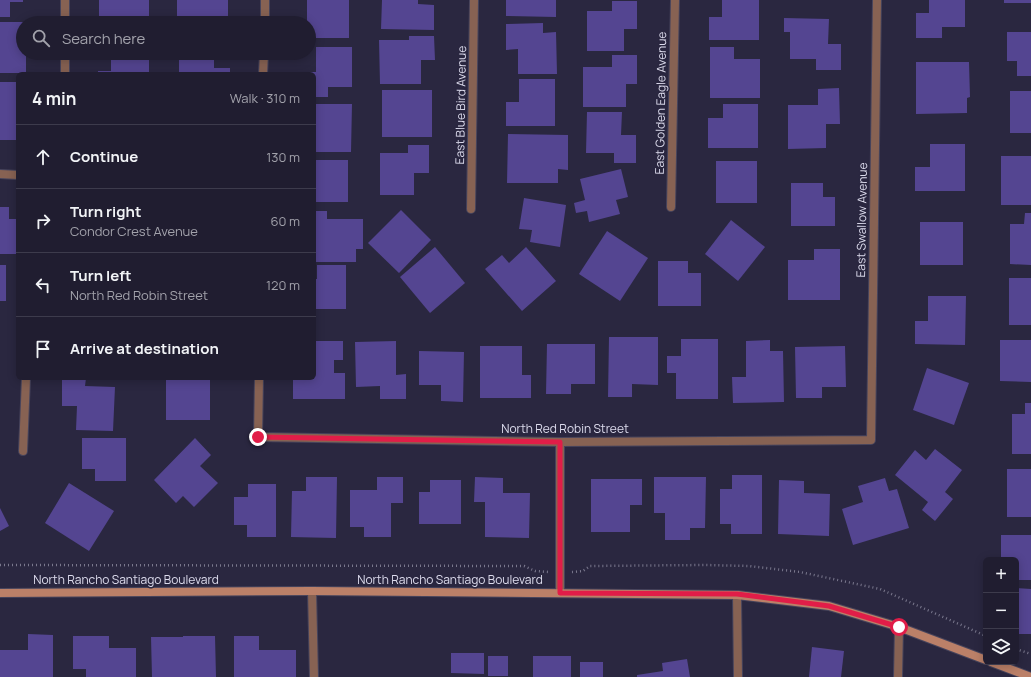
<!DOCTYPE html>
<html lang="en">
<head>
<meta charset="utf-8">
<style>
	:root { --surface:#201d30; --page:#2d2a3c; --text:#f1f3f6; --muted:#a2a2ab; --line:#3d3b4c }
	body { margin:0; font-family:Manrope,sans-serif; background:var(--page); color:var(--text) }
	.controls { position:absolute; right:12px; bottom:12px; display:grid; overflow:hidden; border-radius:6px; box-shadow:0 2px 10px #0003 }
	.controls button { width:36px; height:36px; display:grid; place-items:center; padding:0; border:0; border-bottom:1px solid var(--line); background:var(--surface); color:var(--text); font:20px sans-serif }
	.stop { position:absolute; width:12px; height:12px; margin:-9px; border:3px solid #e11d48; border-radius:50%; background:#fff }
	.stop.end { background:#e11d48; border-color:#fff; box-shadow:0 1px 4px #0008 }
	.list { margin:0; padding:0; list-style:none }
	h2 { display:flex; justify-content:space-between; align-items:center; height:52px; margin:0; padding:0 16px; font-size:17px }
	h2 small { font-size:13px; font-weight:400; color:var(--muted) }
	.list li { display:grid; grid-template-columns:26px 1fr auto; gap:12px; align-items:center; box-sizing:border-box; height:64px; padding:0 16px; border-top:1px solid var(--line) }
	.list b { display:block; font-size:15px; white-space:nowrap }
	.list p { margin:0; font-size:13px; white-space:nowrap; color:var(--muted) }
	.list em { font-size:13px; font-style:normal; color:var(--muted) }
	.icon { flex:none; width:22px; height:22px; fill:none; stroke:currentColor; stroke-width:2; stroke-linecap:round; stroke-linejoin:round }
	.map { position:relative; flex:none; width:1031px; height:677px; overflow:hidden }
	.search { position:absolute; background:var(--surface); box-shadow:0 2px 10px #0003; left:16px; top:16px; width:300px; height:44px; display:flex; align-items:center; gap:10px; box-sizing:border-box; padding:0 14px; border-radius:22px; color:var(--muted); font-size:15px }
	.panel { position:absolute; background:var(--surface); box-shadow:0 2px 10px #0003; left:16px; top:72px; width:300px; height:308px; border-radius:6px }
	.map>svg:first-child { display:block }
	.building { fill:#544591 }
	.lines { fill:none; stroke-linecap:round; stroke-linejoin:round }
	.street-casing { stroke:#47445c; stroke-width:10 }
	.secondary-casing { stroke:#47445c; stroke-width:10 }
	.path { stroke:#7a788d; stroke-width:2.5; stroke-dasharray:1 3; stroke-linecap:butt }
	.street { stroke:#876253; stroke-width:8 }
	.secondary { stroke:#bb8068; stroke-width:8 }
	.route { stroke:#e11d48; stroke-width:5 }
	.labels { text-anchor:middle; stroke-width:3; stroke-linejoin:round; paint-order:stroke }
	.street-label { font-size:12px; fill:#dddced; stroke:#2a2740 }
</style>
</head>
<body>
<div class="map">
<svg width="1031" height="677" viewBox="0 0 1031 677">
	<rect width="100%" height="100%" fill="#2a2740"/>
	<g class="building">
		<polygon points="0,0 23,0 23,2 10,2 10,17 0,17"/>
		<rect x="99" y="0" width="50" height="23"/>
		<rect x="177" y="0" width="51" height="23"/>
		<polygon points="307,0 349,0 349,38 309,38 309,23 307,23"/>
		<polygon points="382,0 418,0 418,4 434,5 434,30 381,29"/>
		<polygon points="506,0 556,0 556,17 506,16"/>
		<polygon points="722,0 759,0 759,40 709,40 709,17 722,17"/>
		<polygon points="929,0 965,0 965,27 942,27 942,38 916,38 916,13 929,13"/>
		<rect x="1004" y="0" width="27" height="3"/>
		<polygon points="612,1 637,1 637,29 624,29 624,51 587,51 587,11 612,11"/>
		<polygon points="784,18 829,19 828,44 841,44 841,70 816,70 816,59 790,59 790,32 784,32"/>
		<polygon points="0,22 23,22 23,53 26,53 26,73 0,73"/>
		<polygon points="543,23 543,33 556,32 557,74 518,74 518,49 506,50 506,24"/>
		<polygon points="1007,32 1031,32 1031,76 1017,76 1017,61 1007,61"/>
		<polygon points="409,36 434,36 435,60 421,60 421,84 380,84 379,40 409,40"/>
		<polygon points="316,47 352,47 352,87 328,87 328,97 314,97 314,74 303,74 303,72 316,72"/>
		<polygon points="710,47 734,47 734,59 760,59 760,98 710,98"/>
		<polygon points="111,53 149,53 149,74 98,74 98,71 111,71"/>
		<polygon points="179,53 214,53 214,68 230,68 230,74 179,74"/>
		<polygon points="612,55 637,55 637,84 626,84 626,107 583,107 583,67 612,67"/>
		<polygon points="916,62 969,62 970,97 967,98 967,113 916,114"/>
		<polygon points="519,79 555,79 555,126 506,126 506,102 519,102"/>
		<rect x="0" y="82" width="18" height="58"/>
		<polygon points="839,88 840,124 826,124 826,148 788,149 788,105 818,105 818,89"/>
		<rect x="382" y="90" width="50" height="47"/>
		<rect x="1010" y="91" width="21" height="42"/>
		<polygon points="314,104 352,104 351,152 315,152 316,128 314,128"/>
		<polygon points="723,104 758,104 758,148 708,148 708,118 723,118"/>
		<polygon points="587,112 622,112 621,135 636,135 636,163 614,163 614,153 586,153"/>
		<polygon points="508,134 568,135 568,170 558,169 558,183 507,183"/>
		<polygon points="930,144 965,144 965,191 915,191 915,167 930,167"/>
		<polygon points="408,145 429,145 429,173 414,173 414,195 380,195 380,153 408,153"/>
		<rect x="1001" y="156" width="30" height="49"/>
		<polygon points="316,160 348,160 348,202 314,202 314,171 316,171"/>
		<rect x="716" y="161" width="41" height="42"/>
		<polygon points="621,169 628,197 616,200 620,214 589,222 587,211 576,213 574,203 585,200 580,179"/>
		<polygon points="791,183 823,183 823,197 835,197 835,226 791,226"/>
		<polygon points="524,198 566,205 560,247 530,242 532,230 519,229"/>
		<polygon points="0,207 9,207 9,219 17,219 17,254 0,254"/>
		<polygon points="401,210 431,240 399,273 368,243"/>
		<polygon points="314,211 327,211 327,219 363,219 363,249 356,249 356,262 314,262"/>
		<polygon points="1025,213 1031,213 1031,265 1010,264 1010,224 1024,224"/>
		<polygon points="731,220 765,247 738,281 705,254"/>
		<rect x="920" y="222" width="43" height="43"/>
		<polygon points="607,231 648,258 620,301 579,274"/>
		<polygon points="435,247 465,283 430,313 400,277"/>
		<polygon points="526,247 556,281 522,311 485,269 502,255 509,263"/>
		<polygon points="814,249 840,249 840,300 788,300 788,260 814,260"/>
		<polygon points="658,261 688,261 688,273 701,273 701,306 658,306"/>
		<rect x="0" y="265" width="6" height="36"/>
		<polygon points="317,265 346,265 346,309 314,309 314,279 317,279"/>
		<rect x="1009" y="278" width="22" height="47"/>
		<polygon points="928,296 966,296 965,345 915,344 915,321 928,321"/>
		<polygon points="609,337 658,337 658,385 632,384 632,397 608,397"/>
		<polygon points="681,339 718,339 718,399 676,399 676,373 667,373 667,356 681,356"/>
		<polygon points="770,340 770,351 783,351 784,402 733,403 732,377 746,377 746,341"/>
		<polygon points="1000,340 1031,340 1031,382 1000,381"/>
		<polygon points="314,341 343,341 343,360 334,360 334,373 345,373 345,399 293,399 293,378 314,378"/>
		<polygon points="396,341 396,375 406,374 406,399 380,399 380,386 356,387 355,342"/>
		<polygon points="547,344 595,344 595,384 571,384 571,394 546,394"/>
		<polygon points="480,346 522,346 522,375 531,375 531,398 480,398"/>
		<polygon points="845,346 846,387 822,387 822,398 796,398 795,347"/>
		<polygon points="419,351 464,352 463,402 441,401 441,385 419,385"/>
		<polygon points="927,368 969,383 954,425 913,410"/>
		<polygon points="62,378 86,378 85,386 115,387 113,431 76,430 77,406 62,406"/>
		<rect x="166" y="378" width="44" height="42"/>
		<polygon points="1025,403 1031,403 1031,454 1012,454 1012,414 1025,414"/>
		<polygon points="82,438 126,438 126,481 95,481 95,469 82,469"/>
		<polygon points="195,438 211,455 200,466 218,483 194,507 183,496 176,503 154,480"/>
		<polygon points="935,449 962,470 945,492 953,499 935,521 922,510 928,502 895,475 915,450 926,460"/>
		<rect x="1007" y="469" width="24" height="48"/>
		<polygon points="732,475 762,475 762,534 731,534 731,524 720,524 720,489 732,489"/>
		<polygon points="306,477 337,477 336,538 291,537 292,491 306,491"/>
		<polygon points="377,477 403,477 403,503 391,503 391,537 364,537 364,527 350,527 350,490 377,490"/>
		<polygon points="475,477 503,478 503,493 530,493 529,538 485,537 485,502 474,502"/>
		<polygon points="654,477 706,477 705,528 690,528 690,540 665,540 665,513 654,513"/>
		<polygon points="885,478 889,491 897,489 909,528 853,545 842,509 863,502 858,486"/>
		<polygon points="591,479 642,479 642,505 630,505 630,532 591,532"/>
		<polygon points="430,480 461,480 461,524 419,524 419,492 430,492"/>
		<polygon points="779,480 804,481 804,493 830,494 829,536 778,534"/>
		<polygon points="69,483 114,511 89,551 45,523"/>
		<polygon points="248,484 276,484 276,537 247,537 247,525 234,525 234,497 248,497"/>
		<polygon points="0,508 9,526 0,531"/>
		<polygon points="1001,535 1031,535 1031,580 1016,580 1016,560 1001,560"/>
		<polygon points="1016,588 1031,589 1031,634 1016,634"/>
		<polygon points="28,634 53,635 53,677 0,677 0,650 28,650"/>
		<polygon points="73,636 109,636 109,648 136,648 136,677 86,677 86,669 73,669"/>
		<polygon points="183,636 215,636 216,677 152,677 151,637 183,637"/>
		<polygon points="234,636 259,636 259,650 296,650 296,677 234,677"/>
		<polygon points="812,647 844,651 841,677 809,677"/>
		<polygon points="451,653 484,653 484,674 451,673"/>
		<rect x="488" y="656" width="20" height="20"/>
		<rect x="533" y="656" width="38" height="21"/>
		<polygon points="687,659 690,677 637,677 637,675 663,671 662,663"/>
		<rect x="580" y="662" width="23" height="15"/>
	</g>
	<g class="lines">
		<g class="street-casing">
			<g id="street">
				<polyline points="65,0 65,23"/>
				<polyline points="265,23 265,0"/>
				<polyline points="65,53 65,74"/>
				<polyline points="263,74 264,53"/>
				<polyline points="0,174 18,175"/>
				<polyline points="671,207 675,0"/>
				<polyline points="471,209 474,0"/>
				<polyline points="259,378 258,437 560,442 871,440 877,0"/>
				<polyline points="23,451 26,378"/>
				<polyline points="312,591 314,677"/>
				<polyline points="560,593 560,442"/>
				<polyline points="737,595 738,677"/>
				<polyline points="898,677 899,627"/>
			</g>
		</g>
		<g class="secondary-casing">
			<g id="secondary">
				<polyline points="0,593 312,591 737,595 829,606 899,627 986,660"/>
				<polyline points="991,662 1031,677"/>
			</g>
		</g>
		<g class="path">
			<polyline points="0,565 524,566 535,571 549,572"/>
			<polyline points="572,572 583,571 590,566 705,565 749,566 800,572 880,589 986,636"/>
			<polyline points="1016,649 1031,654"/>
		</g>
		<use href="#street" class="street"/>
		<use href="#secondary" class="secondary"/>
	</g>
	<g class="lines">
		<polyline class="route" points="258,437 560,442 560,593 737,594 829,606 899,627"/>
	</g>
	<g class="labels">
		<g class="street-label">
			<text transform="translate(661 103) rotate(-89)" y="4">East Golden Eagle Avenue</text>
			<text transform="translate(461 105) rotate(-89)" y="4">East Blue Bird Avenue</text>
			<text transform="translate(862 220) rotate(-89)" y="4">East Swallow Avenue</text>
			<text x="565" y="433">North Red Robin Street</text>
			<text x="126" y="584">North Rancho Santiago Boulevard</text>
			<text x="450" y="584">North Rancho Santiago Boulevard</text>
		</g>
	</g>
</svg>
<div class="controls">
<button>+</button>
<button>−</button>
<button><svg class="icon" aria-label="layers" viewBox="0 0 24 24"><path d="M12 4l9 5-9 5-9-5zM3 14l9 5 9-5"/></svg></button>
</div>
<div class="stop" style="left:899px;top:627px"></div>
<div class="stop end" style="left:258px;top:437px"></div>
<div class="search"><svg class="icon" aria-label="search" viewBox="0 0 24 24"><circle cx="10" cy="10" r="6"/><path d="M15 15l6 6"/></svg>Search here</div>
<section class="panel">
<h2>4 min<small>Walk · 310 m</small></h2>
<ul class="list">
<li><svg class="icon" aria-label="ahead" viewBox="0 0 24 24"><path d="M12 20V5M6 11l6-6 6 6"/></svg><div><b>Continue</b></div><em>130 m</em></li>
<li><svg class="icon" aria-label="right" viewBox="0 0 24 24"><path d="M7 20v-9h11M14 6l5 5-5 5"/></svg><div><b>Turn right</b><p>Condor Crest Avenue</p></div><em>60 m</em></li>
<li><svg class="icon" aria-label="left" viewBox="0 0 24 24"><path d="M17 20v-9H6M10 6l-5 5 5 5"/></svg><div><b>Turn left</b><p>North Red Robin Street</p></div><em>120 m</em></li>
<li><svg class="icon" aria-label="arrive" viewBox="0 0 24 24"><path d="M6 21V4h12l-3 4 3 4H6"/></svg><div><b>Arrive at destination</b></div></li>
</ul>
</section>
</div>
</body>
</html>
